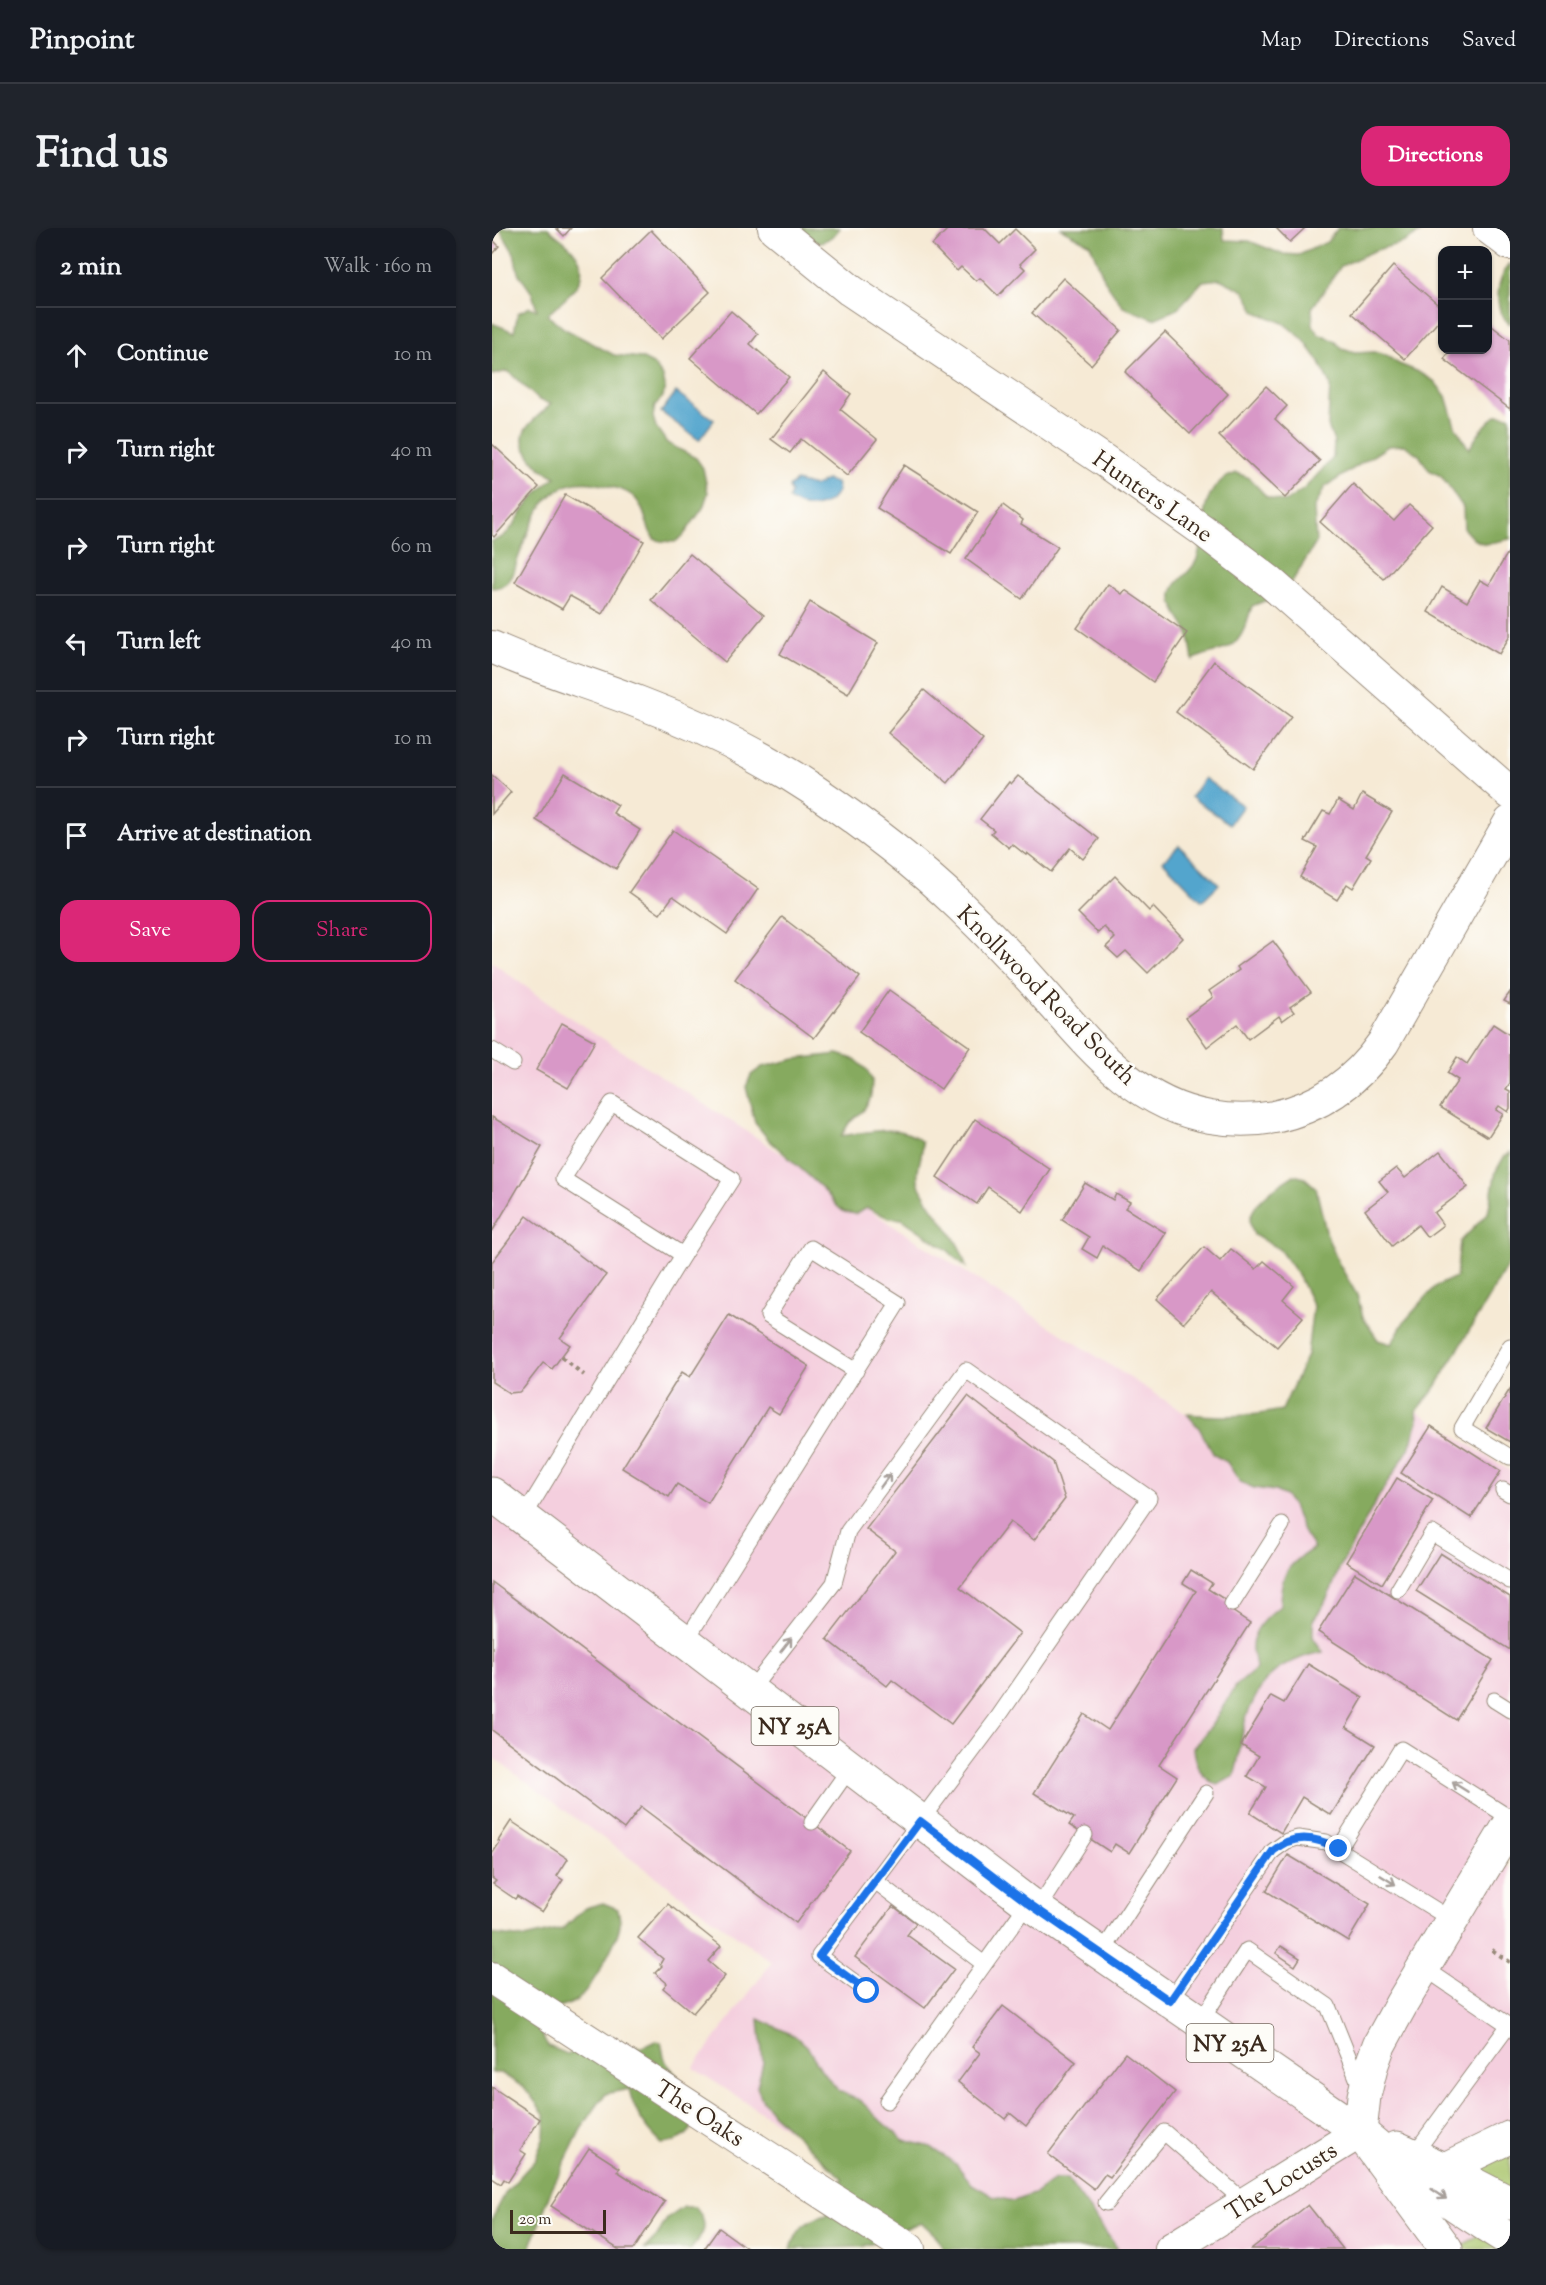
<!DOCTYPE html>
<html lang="en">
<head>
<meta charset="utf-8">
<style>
	:root { --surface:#171b24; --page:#20242c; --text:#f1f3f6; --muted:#9ea1a6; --line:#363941; --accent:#db2777 }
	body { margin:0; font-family:"Sorts Mill Goudy",serif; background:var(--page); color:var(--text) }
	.controls { position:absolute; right:18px; top:18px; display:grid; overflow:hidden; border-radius:12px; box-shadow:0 2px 4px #0004 }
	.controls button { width:54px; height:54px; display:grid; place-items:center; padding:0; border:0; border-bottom:2px solid var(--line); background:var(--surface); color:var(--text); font:30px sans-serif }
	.scale { position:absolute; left:18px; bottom:15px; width:96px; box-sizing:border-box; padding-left:6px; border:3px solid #3b2a1e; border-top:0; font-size:16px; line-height:21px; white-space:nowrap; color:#3b2a1e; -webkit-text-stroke:4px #fdfcf7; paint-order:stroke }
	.stop { position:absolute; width:18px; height:18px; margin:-14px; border:4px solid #1a73e8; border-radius:50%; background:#fff }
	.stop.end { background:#1a73e8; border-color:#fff; box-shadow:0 2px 6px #0008 }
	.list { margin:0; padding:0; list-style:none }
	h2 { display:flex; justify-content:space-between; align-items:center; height:78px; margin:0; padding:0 24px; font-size:26px }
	h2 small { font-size:20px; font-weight:400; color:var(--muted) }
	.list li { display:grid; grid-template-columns:39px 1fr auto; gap:18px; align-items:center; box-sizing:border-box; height:96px; padding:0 24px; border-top:2px solid var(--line) }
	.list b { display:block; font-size:22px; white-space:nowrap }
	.list em { font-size:20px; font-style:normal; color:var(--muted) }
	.actions { display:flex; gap:12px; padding:18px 24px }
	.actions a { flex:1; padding:14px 0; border:2px solid var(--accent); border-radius:18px; text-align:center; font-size:21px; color:var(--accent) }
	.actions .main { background:var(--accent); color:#fff }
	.icon { flex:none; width:33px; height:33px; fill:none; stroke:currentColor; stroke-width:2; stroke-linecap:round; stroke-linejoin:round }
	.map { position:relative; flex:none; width:1018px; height:2021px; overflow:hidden; border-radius:18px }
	header { display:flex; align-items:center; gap:36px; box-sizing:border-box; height:84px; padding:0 30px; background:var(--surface); border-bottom:2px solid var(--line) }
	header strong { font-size:28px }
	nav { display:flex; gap:33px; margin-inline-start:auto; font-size:21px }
	.intro { display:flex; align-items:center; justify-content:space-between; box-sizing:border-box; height:144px; padding:0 36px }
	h1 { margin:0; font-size:42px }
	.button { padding:15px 27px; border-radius:18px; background:var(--accent); color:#fff; font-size:21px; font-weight:700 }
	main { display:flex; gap:36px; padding:0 36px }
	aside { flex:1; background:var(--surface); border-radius:18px; box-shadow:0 2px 4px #0004 }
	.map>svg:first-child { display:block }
	.built { fill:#f4cfde }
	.green { fill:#a8c46b; stroke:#727744; stroke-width:1.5 }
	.forest { fill:#86aa5f; stroke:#606a3e; stroke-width:1.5 }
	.water { fill:#53a5cd; stroke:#476876; stroke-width:1.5 }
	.building { fill:#d898c7 }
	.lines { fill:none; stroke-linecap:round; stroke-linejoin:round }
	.lane-casing { stroke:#988a7a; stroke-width:17 }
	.street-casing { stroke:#988a7a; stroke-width:34 }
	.secondary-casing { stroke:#988a7a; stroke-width:35 }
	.primary-casing { stroke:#988a7a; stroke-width:35 }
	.path { stroke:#988a7a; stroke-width:4; stroke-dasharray:4.5 4.5; stroke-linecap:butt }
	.lane { stroke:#fff; stroke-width:15 }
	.street { stroke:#fff; stroke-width:32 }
	.secondary { stroke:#fff; stroke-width:33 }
	.primary { stroke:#fff; stroke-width:33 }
	.oneway { stroke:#a79f9a }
	.route { stroke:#1a73e8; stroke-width:8 }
	.labels { text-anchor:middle; stroke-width:5; stroke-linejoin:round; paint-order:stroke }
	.shield { fill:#fdfcf7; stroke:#75695f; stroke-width:1.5 }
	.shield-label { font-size:22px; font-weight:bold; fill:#3b2a1e }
	.street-label { font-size:24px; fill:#3b2a1e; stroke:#fdfcf7 }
</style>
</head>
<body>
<header>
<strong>Pinpoint</strong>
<nav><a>Map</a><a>Directions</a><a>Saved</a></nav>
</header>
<div class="intro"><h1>Find us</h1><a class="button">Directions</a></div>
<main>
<aside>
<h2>2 min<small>Walk · 160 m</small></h2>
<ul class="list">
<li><svg class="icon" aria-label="ahead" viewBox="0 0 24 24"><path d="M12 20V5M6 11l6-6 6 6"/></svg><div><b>Continue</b></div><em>10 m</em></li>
<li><svg class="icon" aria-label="right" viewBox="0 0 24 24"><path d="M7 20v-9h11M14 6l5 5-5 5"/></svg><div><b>Turn right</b></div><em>40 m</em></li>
<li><svg class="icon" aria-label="right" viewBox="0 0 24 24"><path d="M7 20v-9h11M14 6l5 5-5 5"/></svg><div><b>Turn right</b></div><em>60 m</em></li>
<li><svg class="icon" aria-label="left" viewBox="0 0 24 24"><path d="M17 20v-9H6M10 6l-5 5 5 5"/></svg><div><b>Turn left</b></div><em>40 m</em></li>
<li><svg class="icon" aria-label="right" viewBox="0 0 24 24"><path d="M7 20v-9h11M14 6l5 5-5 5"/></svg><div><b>Turn right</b></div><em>10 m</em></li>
<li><svg class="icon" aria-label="arrive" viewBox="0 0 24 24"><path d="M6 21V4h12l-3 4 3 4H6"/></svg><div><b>Arrive at destination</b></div></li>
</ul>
<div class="actions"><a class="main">Save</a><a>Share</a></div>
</aside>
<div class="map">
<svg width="1018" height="2021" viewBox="0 0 1018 2021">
	<rect width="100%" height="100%" fill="#fdfcf7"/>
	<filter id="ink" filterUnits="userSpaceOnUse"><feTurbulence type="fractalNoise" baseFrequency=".0167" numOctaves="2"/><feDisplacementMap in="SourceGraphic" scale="12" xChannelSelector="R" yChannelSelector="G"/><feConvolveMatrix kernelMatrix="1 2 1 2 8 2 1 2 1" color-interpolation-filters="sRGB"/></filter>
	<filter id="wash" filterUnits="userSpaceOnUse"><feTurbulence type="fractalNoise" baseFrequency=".008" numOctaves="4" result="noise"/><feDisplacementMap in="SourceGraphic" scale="24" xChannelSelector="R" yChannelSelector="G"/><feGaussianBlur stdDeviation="1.35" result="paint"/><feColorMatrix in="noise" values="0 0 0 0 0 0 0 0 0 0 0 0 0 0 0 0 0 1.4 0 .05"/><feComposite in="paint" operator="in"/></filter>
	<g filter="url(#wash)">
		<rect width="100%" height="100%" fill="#f6ead5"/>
		<polygon class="built" points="0,734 60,778 747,1220 925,1183 1018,1243 1018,1596 999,1628 1018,1640 1018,2021 480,2021 201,1840 280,1734 0,1529"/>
		<g class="green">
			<polygon points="1018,1910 1018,1975 952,1941"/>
			<polygon points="989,2005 1016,2021 967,2021"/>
		</g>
		<g class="forest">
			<path d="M7,0H56C64,8 74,13 81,22C105,51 74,69 55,87L73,101L122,127L149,130L161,136L171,149L173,158L171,169L163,177L161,189L164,199L175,215L204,230L211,240L216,265L211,280L191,308L183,314L169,313L162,311C153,298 154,281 143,270C134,261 117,258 105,256C56,246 41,291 27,328C24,335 23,345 19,350C15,357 7,360 0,360V313C17,310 24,292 33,280C42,268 52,257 64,249C51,243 44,238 36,225C20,203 45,191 59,176L47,172L16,143L0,147V95L22,104L26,85L38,79L45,82L40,65L26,45L22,25Z"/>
			<path d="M300,0H348C333,21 316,17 300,0Z"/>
			<path d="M568,0H731L732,12L757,13L790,26L807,27L835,14L846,0H936L912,14L881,23L849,38L820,80L821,97L826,106L843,113L850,121L863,125L882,124L895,128L907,136L927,144L942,153L954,168L963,198L977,221C986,207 991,197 1005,187L1018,188V311L993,316L981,311L972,301L971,279L949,248L937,242L927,227L912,217L896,218L833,259L822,280L824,315L801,352L775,372L760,378C755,393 750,416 733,421C721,425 711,426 701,432C699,423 699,413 696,405C693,395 682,386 680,372C677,354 699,347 705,331C714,306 706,272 729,253C733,249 740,247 745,245L757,250L775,269L793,274L812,261L841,230L842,214L836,198L838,157L827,133L811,111L791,95L764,84L752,63L728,51L711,53L685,81L662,91L631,79L613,53L598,16Z"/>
			<path d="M1018,35V96C1000,82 1004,51 1018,35Z"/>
			<path d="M346,826L364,832L375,842L380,852L379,869L371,883L357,895L349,908C374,905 409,894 430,914C432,930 421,943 428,959C441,987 468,1008 474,1039L454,1021L410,991L397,990L375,980L364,986L352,984L346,979L330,960L277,912L263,895L254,859L259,847L270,839L303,831Z"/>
			<path d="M1018,924V1033L944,1159L925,1183L926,1193L917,1221L887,1268L847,1341L840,1360L831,1378L821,1392V1409L831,1424C815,1426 789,1437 777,1449C770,1455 755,1484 753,1494C748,1512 748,1531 742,1548L726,1557C710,1551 702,1536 701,1520L719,1498L744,1458L764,1441C764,1434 761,1429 760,1422C759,1402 774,1389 788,1378C788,1346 795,1337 822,1320L813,1307L800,1277L793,1268L783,1263L762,1260L748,1254L735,1234L722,1227L707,1200L695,1186C726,1189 759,1189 790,1182L815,1127L821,1078L807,1049L787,1021L762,1007C761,1004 758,997 758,993C759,974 788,956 802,947L813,950L824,960L835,1008L847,1036L865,1067L871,1089L886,1112L899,1116L912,1094L944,1058L964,1049L968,1014L996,985L1004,943L1012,929Z"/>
			<path d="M111,1675L126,1681C127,1686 128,1691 128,1695C128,1709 97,1765 85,1772C69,1782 54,1782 36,1781L56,1818L75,1826L89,1822L150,1819L164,1813L169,1814L173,1833L189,1853L204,1892C197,1909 188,1913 170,1916C153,1900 142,1884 137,1861L113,1866L89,1901L60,1960L38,2021H0V1991L14,1964L43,1932L52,1909L53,1887L33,1860L9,1845H0V1706L32,1710L71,1701L93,1680Z"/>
			<path d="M267,1791L303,1808L316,1820L330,1843L347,1863L370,1874L389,1893L412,1912L439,1919L464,1936L480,1956L502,1969L522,1973L544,1965L563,1951H575L626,2021H452L444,2008L429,1994L370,2019L299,2021C306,1999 313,1993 335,1987C339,1974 340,1959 351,1951L280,1885L270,1871L265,1859L271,1835Z"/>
			<path d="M192,1979H203C218,1997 213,2005 199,2021H152L165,2008L175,1991Z"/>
		</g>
		<g class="water">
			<polygon points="184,164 222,192 207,212 169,184"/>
			<path d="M335,252L344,255L346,263C336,282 312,283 297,271L299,265L297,259L304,253L322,258Z"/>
			<polygon points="712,550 751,578 738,596 699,569"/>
			<polygon points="687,617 727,656 710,673 671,633"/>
		</g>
		<g id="blocks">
			<g class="building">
				<polygon points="64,0 79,0 72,8"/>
				<polygon points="457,0 492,0 508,16 523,1 543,21 528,36 533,41 506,68 488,50 484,53 469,39 465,43 440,17"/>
				<polygon points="784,0 813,0 798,14"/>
				<polygon points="159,2 218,64 169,111 110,50"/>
				<polygon points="0,11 7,18 0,26"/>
				<polygon points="901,38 951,81 951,88 913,131 860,85"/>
				<polygon points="571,50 629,102 599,137 540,85"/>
				<polygon points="239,83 266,106 258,116 297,149 264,186 198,130"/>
				<polygon points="996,95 1018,112 1018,181 952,131 959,122 996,122"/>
				<polygon points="673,104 736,166 698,206 633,144"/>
				<polygon points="332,144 359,166 348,181 385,211 355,248 309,211 298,225 279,211"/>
				<polygon points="774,158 795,178 783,191 828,233 793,270 727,208"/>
				<polygon points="0,216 47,259 2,309 0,307"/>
				<polygon points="412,237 486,284 459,326 385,280"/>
				<polygon points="861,256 902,293 917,277 940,297 892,351 828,294"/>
				<polygon points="73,267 152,313 110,386 78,368 70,381 23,354"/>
				<polygon points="511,277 531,292 529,296 566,319 530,371 474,331"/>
				<polygon points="1018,321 1018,408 1007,426 936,384 950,359 975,374 988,352 997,357"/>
				<polygon points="198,326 272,387 233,434 159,372"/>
				<polygon points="616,356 630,366 633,362 695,405 661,454 585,400"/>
				<polygon points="318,374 386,415 356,466 288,426"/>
				<polygon points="722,433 799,489 761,541 684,484"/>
				<polygon points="432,462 491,512 456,555 396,505"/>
				<polygon points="73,545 126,577 121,585 148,602 124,641 44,592"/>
				<polygon points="0,547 19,564 0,586"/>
				<polygon points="526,548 607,611 591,631 578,620 559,644 535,625 534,627 520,616 517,620 499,605 502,602 488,591 517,554 519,556"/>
				<polygon points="870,566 900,584 874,627 879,630 861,660 855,656 845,672 808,649 825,619 813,613 831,583 838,586 846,572 862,582"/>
				<polygon points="181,602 266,661 235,706 181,668 168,686 137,664"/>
				<polygon points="623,648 657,683 661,679 691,710 656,745 634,723 626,730 614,719 623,710 612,699 606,705 586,685"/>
				<polygon points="290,689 368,749 322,810 243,751"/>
				<polygon points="781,713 819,764 798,779 802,784 790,793 787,788 756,811 745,796 715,819 694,789 721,769 717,763 747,742 745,739"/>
				<polygon points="397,762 478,819 449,861 367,804"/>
				<polygon points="1018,764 1018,776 1012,773"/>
				<polygon points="70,795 103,813 76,860 44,842"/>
				<polygon points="1001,796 1018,807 1018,855 1014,861 1018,863 1018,880 1016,884 1007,878 1004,882 1011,886 996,909 948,879 966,852 955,845 965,829 975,836"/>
				<polygon points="0,889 50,919 0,1004"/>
				<polygon points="483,891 558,941 530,983 496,959 485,976 445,949"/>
				<polygon points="948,923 976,959 942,985 951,997 935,1009 926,997 900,1018 873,982 896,964 887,953 904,940 913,950"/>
				<polygon points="593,955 621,972 624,966 638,974 633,980 674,1005 649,1043 611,1018 605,1030 590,1021 597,1009 570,992"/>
				<polygon points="35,988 114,1047 68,1110 78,1117 60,1141 51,1135 31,1161 27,1164 17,1165 0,1154 0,1034"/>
				<polygon points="712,1019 728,1033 739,1021 764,1041 772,1033 802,1058 791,1072 811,1089 785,1119 719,1064 692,1095 665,1071"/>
				<polygon points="237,1087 317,1138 287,1186 276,1179 216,1275 185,1256 177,1269 130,1240 190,1144 198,1149"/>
				<polygon points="1018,1161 1018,1214 994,1200"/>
				<polygon points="476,1168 561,1234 573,1271 542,1312 518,1294 468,1359 528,1405 459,1496 400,1452 395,1458 335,1411 403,1323 374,1301"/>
				<polygon points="939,1198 1009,1243 979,1290 909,1245"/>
				<polygon points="905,1250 941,1272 890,1356 854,1334"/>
				<polygon points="948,1325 1018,1369 1018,1422 924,1363"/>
				<polygon points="699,1342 720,1355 716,1361 743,1378 740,1383 758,1395 667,1537 685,1549 637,1625 623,1616 618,1624 577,1597 582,1590 542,1565 592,1486 616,1502 704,1363 691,1355"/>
				<polygon points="863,1345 1001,1432 964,1492 826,1404"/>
				<polygon points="0,1354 358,1623 304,1695 149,1579 132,1601 0,1502"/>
				<polygon points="816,1436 871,1470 854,1499 883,1517 839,1587 810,1569 789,1605 758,1585 774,1559 755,1548 767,1528 749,1517 779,1468 792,1475"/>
				<polygon points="19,1593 76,1631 65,1648 71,1652 50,1684 25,1668 23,1671 1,1656 4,1653 0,1650 0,1626 8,1614 6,1613"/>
				<polygon points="796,1627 878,1676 856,1713 774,1663"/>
				<polygon points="176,1676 229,1718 216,1733 233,1748 201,1785 171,1760 175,1755 163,1745 170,1738 168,1736 171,1731 146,1710"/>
				<polygon points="401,1678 424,1695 415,1707 462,1741 433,1780 363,1729"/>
				<polygon points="789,1718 808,1730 803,1738 784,1725"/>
				<polygon points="511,1778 584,1834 534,1898 518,1885 513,1891 466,1854 488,1825 480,1819"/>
				<polygon points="633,1825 683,1864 618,1949 613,1946 602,1961 556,1926"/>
				<polygon points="0,1859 48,1891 28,1922 34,1926 16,1954 12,1951 9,1956 0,1950"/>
				<polygon points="97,1920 128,1940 125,1943 173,1974 142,2021 126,2021 59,1978"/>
				<polygon points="816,1977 851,2021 759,2021"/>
				<polygon points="227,2000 256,2021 212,2021"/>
			</g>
		</g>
	</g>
	<g filter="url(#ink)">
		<use href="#blocks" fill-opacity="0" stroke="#988a7a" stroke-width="1.5"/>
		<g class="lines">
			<g class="lane-casing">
				<g id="lane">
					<polyline points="0,822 21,835"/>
					<polygon points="120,875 240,951 191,1027 71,951"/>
					<polyline points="1018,1118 970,1200 1018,1229"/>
					<polyline points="1011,1262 1018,1266"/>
					<polyline points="31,1290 191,1027"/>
					<polyline points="906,1362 940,1305 1018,1353"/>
					<polyline points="740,1376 790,1297"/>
					<polyline points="193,1414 406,1075 319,1020 276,1088 364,1143"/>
					<polyline points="258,1463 342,1355 356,1303 474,1142 657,1270 504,1492 327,1728 375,1763"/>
					<polyline points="1002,1472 1018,1482"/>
					<polyline points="320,1594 358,1540"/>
					<polyline points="847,1621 909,1521 1018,1590"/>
					<polyline points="383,1653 492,1736"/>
					<polyline points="545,1682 593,1607"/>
					<polyline points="609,1726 714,1565"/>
					<polyline points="931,1739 1018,1798"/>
					<polyline points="678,1773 781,1623 795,1613 806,1610 834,1614 960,1692"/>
					<polyline points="708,1794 755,1722 836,1778 869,1860"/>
					<polyline points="395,1873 536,1675"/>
					<polyline points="922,1926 1017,1797"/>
					<polyline points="614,1975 672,1904 754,1975"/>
				</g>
			</g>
			<g class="street-casing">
				<g id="street">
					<polyline points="282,0 358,62 613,233 709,301 777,353 1018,565"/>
					<polyline points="997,0 1018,16"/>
					<path d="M0,419C48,441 97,455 146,474C207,497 266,525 320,561C372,596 422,634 468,678C497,706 526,736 553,767C600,820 645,877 718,889C741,893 760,893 782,889C829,879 864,854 891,815L1018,594"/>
					<polyline points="0,1750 417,2021"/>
					<polyline points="952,1941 1018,1909"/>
					<polyline points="679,2021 868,1904"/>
				</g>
			</g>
			<g class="secondary-casing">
				<polyline id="secondary" points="954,2021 868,1904 872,1868 880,1836 887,1817 910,1775 1018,1596"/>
			</g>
			<g class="primary-casing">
				<g id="primary">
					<path d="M0,1266L536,1675L868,1904C915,1944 965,1980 1018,2012"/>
					<polyline points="905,1920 952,1941 1018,1975"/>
				</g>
			</g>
			<g class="path">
				<polyline points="69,1129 92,1147"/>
				<polyline points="1000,1722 1018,1734"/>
			</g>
			<use href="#lane" class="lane"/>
			<use href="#street" class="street"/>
			<use href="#secondary" class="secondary"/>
			<use href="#primary" class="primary"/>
		</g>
		<defs><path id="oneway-shaft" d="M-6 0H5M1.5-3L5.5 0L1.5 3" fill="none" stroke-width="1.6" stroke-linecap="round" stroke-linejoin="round" transform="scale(1.5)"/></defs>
		<g class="oneway">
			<use href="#oneway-shaft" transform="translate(393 1253) rotate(-54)"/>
			<use href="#oneway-shaft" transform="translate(294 1417) rotate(-52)"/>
			<use href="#oneway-shaft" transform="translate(968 1559) rotate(-148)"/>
			<use href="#oneway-shaft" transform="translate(896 1652) rotate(32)"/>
			<use href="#oneway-shaft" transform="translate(947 1966) rotate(34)"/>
		</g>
	</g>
	<g class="lines" filter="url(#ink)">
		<path class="route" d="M375,1763L327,1728L428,1593L536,1675L678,1773L781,1623C801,1605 825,1609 847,1621"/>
	</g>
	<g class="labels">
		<g class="shield">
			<rect x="259.5" y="1479" width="87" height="38" rx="4.5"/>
			<rect x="694.5" y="1796" width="87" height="38" rx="4.5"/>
		</g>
		<g class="shield-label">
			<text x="303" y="1506">NY 25A</text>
			<text x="738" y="1823">NY 25A</text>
		</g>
		<g class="street-label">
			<text transform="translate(661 268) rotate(35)" y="8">Hunters Lane</text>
			<text transform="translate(555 767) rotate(45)" y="8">Knollwood Road South</text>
			<text transform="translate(208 1885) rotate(33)" y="8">The Oaks</text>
			<text transform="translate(789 1953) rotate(-32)" y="8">The Locusts</text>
		</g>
	</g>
</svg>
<div class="controls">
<button>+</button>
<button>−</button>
</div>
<div class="scale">20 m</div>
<div class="stop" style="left:375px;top:1763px"></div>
<div class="stop end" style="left:847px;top:1621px"></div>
</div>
</main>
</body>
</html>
